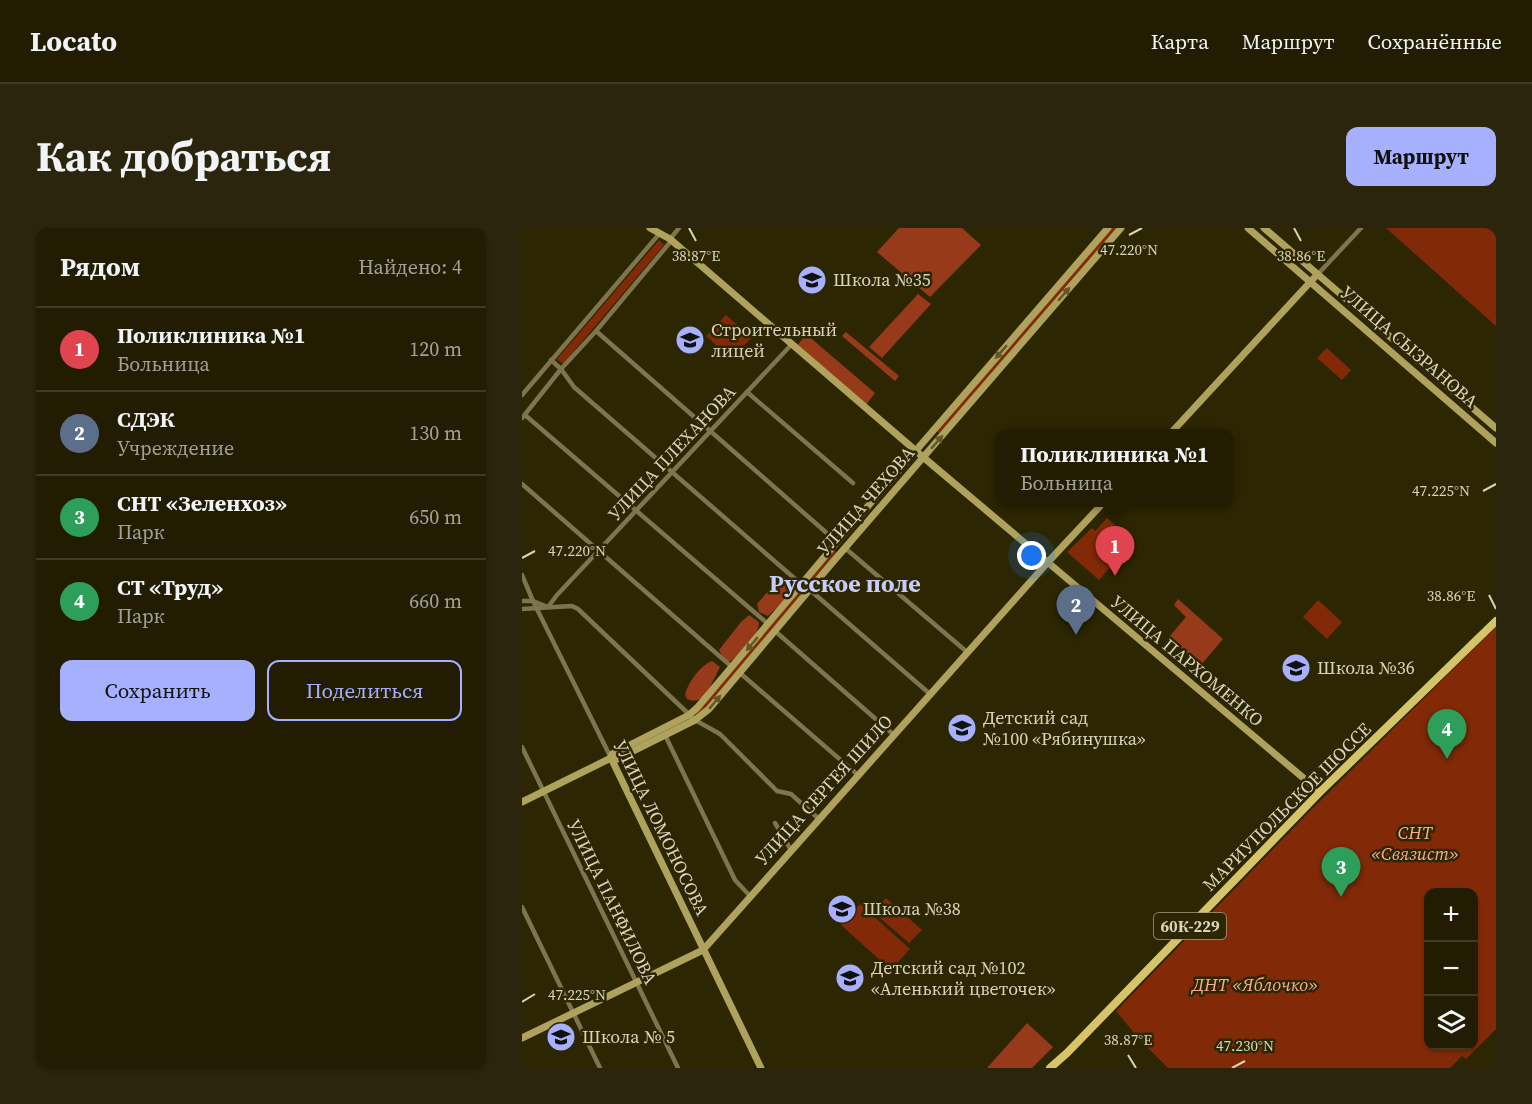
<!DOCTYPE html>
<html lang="ru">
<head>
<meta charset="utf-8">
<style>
	:root { --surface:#221c02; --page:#2a250c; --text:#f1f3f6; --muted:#a2a199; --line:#3f3a24; --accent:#a7b0fc }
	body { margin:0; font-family:"Source Serif 4",serif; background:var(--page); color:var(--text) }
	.controls { position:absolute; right:18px; bottom:18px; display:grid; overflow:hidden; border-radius:12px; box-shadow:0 2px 4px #0004 }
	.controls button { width:54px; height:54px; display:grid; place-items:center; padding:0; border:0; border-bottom:2px solid var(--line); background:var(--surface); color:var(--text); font:30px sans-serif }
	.you { position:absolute; left:510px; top:328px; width:21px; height:21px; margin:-15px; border:4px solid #fff; border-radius:50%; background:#1a73e8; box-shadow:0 0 0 9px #1a73e833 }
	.badge { display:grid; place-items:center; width:39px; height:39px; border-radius:50%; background:var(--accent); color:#fff; font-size:20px; font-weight:700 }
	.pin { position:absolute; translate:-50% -50px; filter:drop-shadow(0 2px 3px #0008) }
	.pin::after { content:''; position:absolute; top:32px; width:21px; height:18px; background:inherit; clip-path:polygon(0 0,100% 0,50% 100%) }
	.popup { position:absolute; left:474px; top:201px; width:237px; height:78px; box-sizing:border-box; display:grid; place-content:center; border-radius:12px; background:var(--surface); filter:drop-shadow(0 2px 4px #0005); font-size:20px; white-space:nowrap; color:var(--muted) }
	.popup b { font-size:22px; color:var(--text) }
	.popup::after { content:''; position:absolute; left:50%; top:100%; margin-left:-12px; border:12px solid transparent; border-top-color:var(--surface) }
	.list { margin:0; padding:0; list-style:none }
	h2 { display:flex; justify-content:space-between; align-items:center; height:78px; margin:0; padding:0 24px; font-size:26px }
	h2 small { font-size:20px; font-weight:400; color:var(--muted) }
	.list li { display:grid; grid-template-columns:39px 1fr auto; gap:18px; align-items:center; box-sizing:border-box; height:84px; padding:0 24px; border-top:2px solid var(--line) }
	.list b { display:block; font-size:22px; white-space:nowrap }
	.list p { margin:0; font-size:20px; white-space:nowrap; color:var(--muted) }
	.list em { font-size:20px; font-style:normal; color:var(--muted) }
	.actions { display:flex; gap:12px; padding:18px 24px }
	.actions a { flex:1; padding:14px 0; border:2px solid var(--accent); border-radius:12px; text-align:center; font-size:21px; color:var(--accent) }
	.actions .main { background:var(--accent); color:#111 }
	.icon { flex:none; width:33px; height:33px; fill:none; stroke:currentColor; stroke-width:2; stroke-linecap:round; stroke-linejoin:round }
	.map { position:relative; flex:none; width:974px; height:840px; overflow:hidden; border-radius:12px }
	header { display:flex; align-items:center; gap:36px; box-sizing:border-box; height:84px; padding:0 30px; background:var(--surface); border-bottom:2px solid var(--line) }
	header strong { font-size:28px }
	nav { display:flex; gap:33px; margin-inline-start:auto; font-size:21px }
	.intro { display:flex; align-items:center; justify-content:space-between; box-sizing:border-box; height:144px; padding:0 36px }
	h1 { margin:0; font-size:42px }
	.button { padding:15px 27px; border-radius:12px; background:var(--accent); color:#111; font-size:21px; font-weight:700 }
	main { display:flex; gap:36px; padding:0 36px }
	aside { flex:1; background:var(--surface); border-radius:12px; box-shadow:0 2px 4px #0004 }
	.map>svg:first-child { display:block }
	.green { fill:#822a08; fill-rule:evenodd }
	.forest { fill:#973a1a }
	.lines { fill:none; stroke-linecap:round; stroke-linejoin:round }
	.street { stroke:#7d754b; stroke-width:4.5 }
	.secondary { stroke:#afa25d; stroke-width:7 }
	.primary { stroke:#d6c46a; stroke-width:8 }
	.oneway { fill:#615826 }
	.ticks { fill:none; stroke:#d8d3bb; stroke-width:2 }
	.labels { text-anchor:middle; stroke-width:5; stroke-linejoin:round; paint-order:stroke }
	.shield { fill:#2d2602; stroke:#a59f84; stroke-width:1.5 }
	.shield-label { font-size:16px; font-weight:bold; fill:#d8d3bb }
	.poi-label { font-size:18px; fill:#d8d3bb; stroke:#2d2602; text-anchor:start }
	.street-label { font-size:18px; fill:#d8d3bb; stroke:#2d2602 }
	.park-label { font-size:18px; font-style:italic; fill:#f9ac93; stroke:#2d2602 }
	.district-label { font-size:24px; font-weight:bold; fill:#c7cdf8; stroke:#2d2602 }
	.ticks-label { font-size:15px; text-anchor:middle; fill:#d8d3bb; stroke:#2d2602; stroke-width:5; stroke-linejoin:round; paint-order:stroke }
</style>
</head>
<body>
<header>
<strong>Locato</strong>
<nav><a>Карта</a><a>Маршрут</a><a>Сохранённые</a></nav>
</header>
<div class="intro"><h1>Как добраться</h1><a class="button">Маршрут</a></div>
<main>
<aside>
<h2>Рядом<small>Найдено: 4</small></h2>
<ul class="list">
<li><span class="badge" style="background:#e0444e">1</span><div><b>Поликлиника №1</b><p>Больница</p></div><em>120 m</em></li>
<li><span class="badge" style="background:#5c6f8a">2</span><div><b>СДЭК</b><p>Учреждение</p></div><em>130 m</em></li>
<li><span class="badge" style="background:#2e9e5b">3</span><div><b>СНТ «Зеленхоз»</b><p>Парк</p></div><em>650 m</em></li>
<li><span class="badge" style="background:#2e9e5b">4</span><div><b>СТ «Труд»</b><p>Парк</p></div><em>660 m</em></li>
</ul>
<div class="actions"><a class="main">Сохранить</a><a>Поделиться</a></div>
</aside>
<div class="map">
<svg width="974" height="840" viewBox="0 0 974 840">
	<rect width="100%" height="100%" fill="#2d2602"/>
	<g class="green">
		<polygon points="589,0 596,0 419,206 414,203"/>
		<polygon points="864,0 974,0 974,98"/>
		<polygon points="137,12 142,17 41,136 35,131"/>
		<polygon points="204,87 229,110 209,131 184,108"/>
		<polygon points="805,120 829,142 820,152 795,130"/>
		<polygon points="585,290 595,299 580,316 596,330 577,352 545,324 570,300 573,303"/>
		<polygon points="312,323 316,325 185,480 174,488 173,487"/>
		<polygon points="796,372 820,394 805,411 781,389"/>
		<path d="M974,399V801L944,831L940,828L928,840H646L618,812L594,783L788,583ZM906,664H952V818H906Z"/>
		<polygon points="364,670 400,702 387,715 351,684"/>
		<polygon points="338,676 388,721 369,742 319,697"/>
	</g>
	<g class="forest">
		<polygon points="377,0 440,0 459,17 408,69 355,24"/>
		<polygon points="396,66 409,76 360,130 347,119"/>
		<polygon points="324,104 377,148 373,153 320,108"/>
		<polygon points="284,106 353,165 344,177 275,118"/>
		<path d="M261,351C268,351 270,354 272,360L260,375L246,388L237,384L235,376L255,353Z"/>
		<polygon points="656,371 701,411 679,437 647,409 664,389 652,377"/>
		<path d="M227,387L237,394C236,411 220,423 209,433H203L197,422L219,394Z"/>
		<path d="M190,433L198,439L188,459L179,471L171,473L165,471L163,467C166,454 178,438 190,433Z"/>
		<polygon points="505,795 531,819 510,840 465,840"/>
	</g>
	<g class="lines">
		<g class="street">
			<polyline points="148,11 157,0"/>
			<polyline points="796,46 839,0"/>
			<polyline points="74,103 315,314"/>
			<polyline points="29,132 39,141 52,159 279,356"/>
			<polyline points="225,164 331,255"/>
			<polyline points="0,167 138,5"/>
			<polyline points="3,187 246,396"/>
			<polyline points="0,190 39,141 74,103 150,12"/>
			<polyline points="0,256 210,439"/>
			<polyline points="323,320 445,424"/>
			<polyline points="0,347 11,373 89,530"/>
			<polyline points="288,362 408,466"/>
			<polyline points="0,373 11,373 26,379 35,367 270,116"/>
			<polyline points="0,381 50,378 56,381 173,492 198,506 255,563 269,566 297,591"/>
			<polyline points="253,403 372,507"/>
			<polyline points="218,445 336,547"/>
			<polyline points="143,507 213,652 228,668"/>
			<polyline points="0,519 156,840"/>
			<polyline points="253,595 269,622"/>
			<polyline points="0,679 78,840"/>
		</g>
		<g class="secondary">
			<polyline points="128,0 148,11 401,229 798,564"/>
			<polyline points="726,0 974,215"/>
			<polyline points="742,0 974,200"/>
			<polyline points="648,206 792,50"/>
			<polyline points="89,530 93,532 173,492 187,481 310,335 599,0"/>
			<polyline points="89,530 239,840"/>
			<polyline points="0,574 89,530 90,526 167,487 175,480 315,314 586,0"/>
			<polyline points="0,810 181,722 526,334 582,274"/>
		</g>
		<polyline class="primary" points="528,840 545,825 798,564 974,393"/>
	</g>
	<defs><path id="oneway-solid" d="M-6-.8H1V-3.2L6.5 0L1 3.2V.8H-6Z" transform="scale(1.5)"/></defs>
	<g class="oneway">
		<use href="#oneway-solid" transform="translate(542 66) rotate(-49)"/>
		<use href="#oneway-solid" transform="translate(479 124) rotate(131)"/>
		<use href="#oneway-solid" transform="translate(415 214) rotate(-49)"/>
		<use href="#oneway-solid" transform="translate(230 416) rotate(130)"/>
		<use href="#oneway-solid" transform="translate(193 474) rotate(-50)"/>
	</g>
	<path class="ticks" d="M167,0L174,13M772,0L779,13M607,7L620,0M961,263L974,256M0,330L13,323M967,367L974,381M0,774L13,766M606,827L614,840M710,840L723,833"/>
	<defs>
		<g id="school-disc" transform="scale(1.5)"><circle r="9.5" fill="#a7b0fc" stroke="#2d2602"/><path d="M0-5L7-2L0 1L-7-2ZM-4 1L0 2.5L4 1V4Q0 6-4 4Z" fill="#111"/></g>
		<g id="university-disc" transform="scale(1.5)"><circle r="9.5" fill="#a7b0fc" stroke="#2d2602"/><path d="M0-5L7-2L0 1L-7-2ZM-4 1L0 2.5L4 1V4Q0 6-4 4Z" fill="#111"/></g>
	</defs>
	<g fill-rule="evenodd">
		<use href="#school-disc" x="290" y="52"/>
		<use href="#university-disc" x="168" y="112"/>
		<use href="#school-disc" x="774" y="440"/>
		<use href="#school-disc" x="440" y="500"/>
		<use href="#school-disc" x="320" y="681"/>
		<use href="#school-disc" x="328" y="750"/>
		<use href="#school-disc" x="39" y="809"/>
	</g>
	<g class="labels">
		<rect class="shield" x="632" y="685" width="72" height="26" rx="4.5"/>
		<g class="shield-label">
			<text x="668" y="704">60К-229</text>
		</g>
		<g class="poi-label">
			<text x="311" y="58">Школа №35</text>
			<text x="189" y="108">Строительный<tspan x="189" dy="21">лицей</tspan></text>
			<text x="795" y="446">Школа №36</text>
			<text x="461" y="496">Детский сад<tspan x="461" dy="21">№100 «Рябинушка»</tspan></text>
			<text x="341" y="687">Школа №38</text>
			<text x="349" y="746">Детский сад №102<tspan x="349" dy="21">«Аленький цветочек»</tspan></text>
			<text x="60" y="815">Школа № 5</text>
		</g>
		<g class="street-label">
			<text transform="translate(887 119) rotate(41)" y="6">УЛИЦА СЫЗРАНОВА</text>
			<text transform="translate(150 225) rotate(-47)" y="6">УЛИЦА ПЛЕХАНОВА</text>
			<text transform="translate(344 273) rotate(-49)" y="6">УЛИЦА ЧЕХОВА</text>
			<text transform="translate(665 433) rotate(40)" y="6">УЛИЦА ПАРХОМЕНКО</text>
			<text transform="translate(302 562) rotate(-48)" y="6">УЛИЦА СЕРГЕЯ ШИЛО</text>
			<text transform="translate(765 579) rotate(-45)" y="6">МАРИУПОЛЬСКОЕ ШОССЕ</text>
			<text transform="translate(139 600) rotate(64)" y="6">УЛИЦА ЛОМОНОСОВА</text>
			<text transform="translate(90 674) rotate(64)" y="6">УЛИЦА ПАНФИЛОВА</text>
		</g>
		<g class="park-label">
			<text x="893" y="611">СНТ<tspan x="893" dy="21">«Связист»</tspan></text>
			<text x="733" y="763">ДНТ «Яблочко»</text>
		</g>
		<g class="district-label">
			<text x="323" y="364">Русское поле</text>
		</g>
	</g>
	<g class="ticks-label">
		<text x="607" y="27">47.220°N</text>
		<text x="174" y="33">38.87°E</text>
		<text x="779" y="33">38.86°E</text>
		<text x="919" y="268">47.225°N</text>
		<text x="55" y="328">47.220°N</text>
		<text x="929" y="373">38.86°E</text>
		<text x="55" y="772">47.225°N</text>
		<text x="606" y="817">38.87°E</text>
		<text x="723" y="823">47.230°N</text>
	</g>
</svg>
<div class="controls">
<button>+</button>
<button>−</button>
<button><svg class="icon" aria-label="layers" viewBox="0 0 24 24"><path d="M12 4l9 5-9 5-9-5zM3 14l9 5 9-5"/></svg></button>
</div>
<div class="you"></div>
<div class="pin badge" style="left:593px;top:348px;background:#e0444e">1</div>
<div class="popup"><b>Поликлиника №1</b>Больница</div>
<div class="pin badge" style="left:554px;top:407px;background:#5c6f8a">2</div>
<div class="pin badge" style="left:819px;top:669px;background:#2e9e5b">3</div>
<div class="pin badge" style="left:925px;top:531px;background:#2e9e5b">4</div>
</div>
</main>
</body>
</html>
